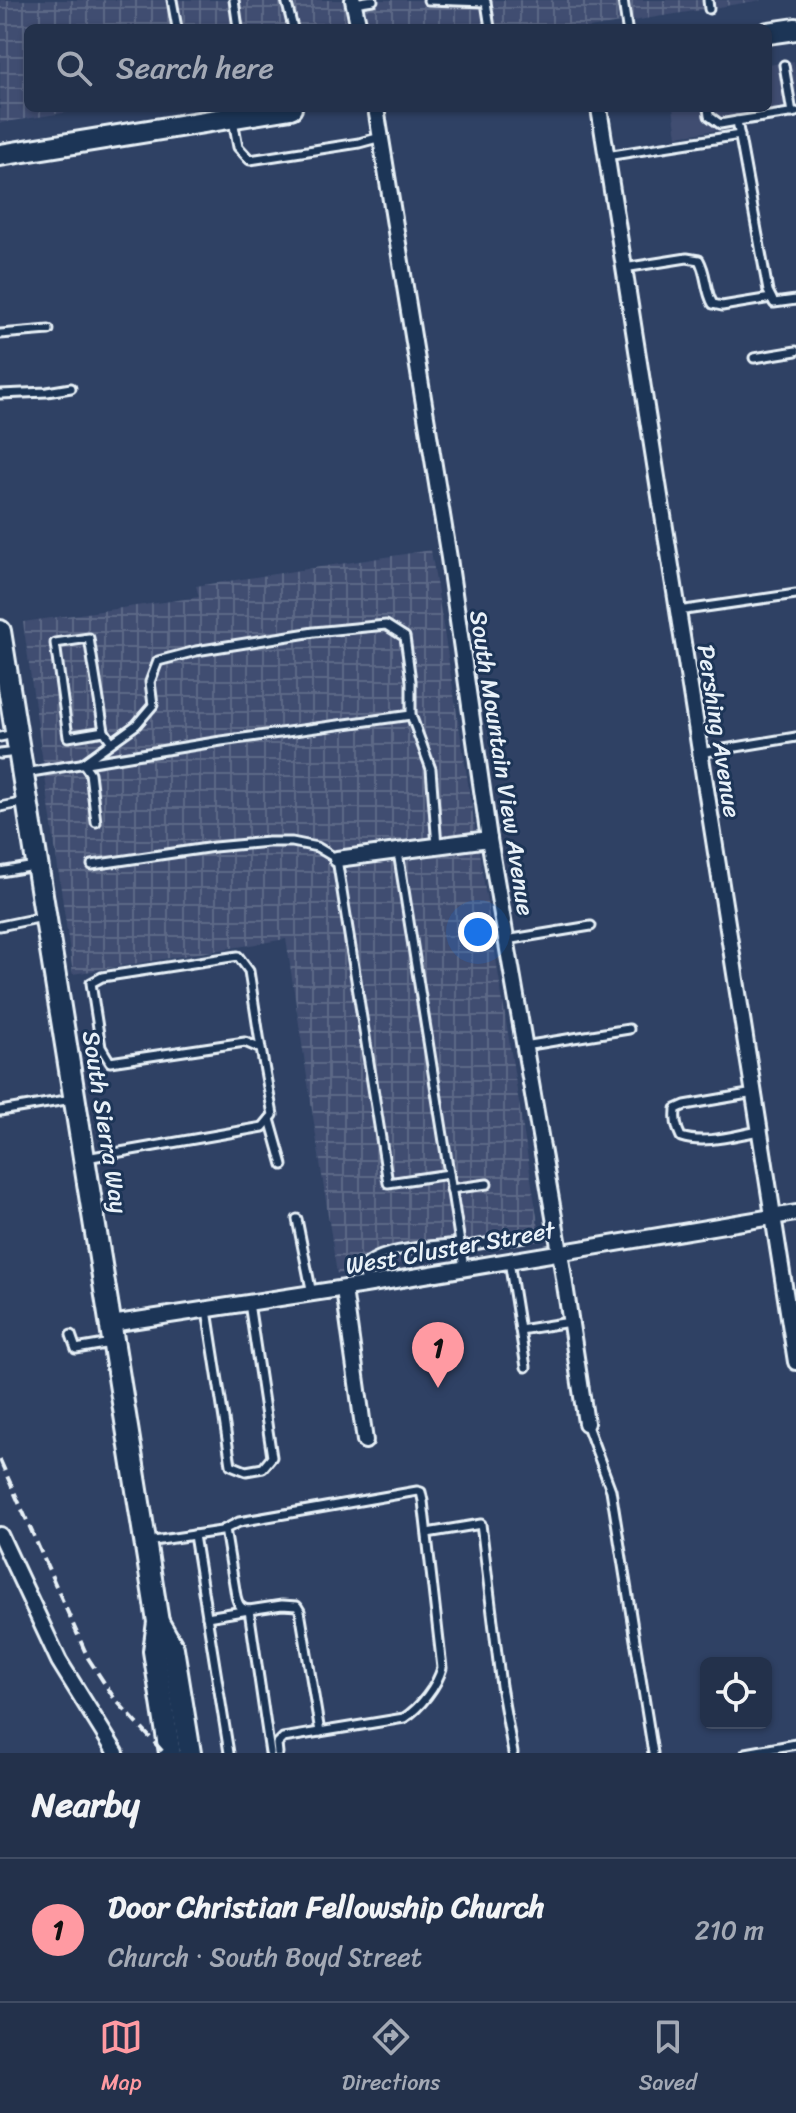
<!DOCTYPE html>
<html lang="en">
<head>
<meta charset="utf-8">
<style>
	:root { --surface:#23314b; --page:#2b3952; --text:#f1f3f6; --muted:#a3a9b5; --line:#404c63; --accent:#ff9aa2 }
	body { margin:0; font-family:Sriracha,sans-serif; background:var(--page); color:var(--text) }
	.controls { position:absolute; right:24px; bottom:24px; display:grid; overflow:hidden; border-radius:12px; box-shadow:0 2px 6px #0004 }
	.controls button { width:72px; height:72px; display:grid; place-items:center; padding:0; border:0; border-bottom:2px solid var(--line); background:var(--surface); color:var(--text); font:40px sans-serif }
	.you { position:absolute; left:478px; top:932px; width:28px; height:28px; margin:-20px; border:6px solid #fff; border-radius:50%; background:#1a73e8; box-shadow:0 0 0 12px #1a73e833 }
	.badge { display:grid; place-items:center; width:52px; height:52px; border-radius:50%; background:var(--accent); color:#111; font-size:26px; font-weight:700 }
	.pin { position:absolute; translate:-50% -66px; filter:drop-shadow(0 2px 4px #0008) }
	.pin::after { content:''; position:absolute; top:42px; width:28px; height:24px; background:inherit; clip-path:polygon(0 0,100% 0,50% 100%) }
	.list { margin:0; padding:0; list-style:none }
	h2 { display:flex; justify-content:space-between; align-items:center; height:104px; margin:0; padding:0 32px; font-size:34px }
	h2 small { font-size:26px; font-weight:400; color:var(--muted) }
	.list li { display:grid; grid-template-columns:52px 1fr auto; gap:24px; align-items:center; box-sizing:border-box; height:144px; padding:0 32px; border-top:2px solid var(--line) }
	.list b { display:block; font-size:30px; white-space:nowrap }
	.list p { margin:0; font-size:26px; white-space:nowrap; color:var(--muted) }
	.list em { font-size:26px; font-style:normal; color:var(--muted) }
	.icon { flex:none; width:44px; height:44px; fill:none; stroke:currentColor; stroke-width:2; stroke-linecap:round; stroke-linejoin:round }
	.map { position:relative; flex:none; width:796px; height:1753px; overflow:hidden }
	.search { position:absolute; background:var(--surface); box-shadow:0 2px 6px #0004; left:24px; right:24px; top:24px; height:88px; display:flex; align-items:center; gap:20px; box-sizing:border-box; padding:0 28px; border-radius:12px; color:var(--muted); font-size:30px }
	.sheet { height:248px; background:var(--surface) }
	nav { display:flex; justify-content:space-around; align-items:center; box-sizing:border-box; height:112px; border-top:2px solid var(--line); background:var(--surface); font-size:22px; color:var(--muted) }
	nav a { display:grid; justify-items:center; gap:4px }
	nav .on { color:var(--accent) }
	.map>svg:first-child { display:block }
	.built { fill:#3f4d71 }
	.industrial { fill:url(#industrial-grid) }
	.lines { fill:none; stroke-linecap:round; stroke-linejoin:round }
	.lane-casing { stroke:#e8f1f8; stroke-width:13 }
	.street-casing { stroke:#e8f1f8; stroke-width:20 }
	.secondary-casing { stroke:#e8f1f8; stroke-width:26 }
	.lane { stroke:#1d3557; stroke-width:7 }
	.street { stroke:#1d3557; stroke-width:14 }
	.secondary { stroke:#1d3557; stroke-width:20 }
	.rail { stroke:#e8f1f8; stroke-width:4; stroke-dasharray:12 6; stroke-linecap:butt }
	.labels { text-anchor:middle; stroke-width:6; stroke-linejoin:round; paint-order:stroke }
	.street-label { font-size:24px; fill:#e8f1f8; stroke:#1d3557 }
</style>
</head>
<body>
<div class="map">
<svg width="796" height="1753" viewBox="0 0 796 1753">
	<defs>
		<pattern id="industrial-grid" width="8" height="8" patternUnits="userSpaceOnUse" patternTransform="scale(2)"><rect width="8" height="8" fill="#3f4d71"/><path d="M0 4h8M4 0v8" fill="none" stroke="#5b6786"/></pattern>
	</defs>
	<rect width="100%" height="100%" fill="#2f4164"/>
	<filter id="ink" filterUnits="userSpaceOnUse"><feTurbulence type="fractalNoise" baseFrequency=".0125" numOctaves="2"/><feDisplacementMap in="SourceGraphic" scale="16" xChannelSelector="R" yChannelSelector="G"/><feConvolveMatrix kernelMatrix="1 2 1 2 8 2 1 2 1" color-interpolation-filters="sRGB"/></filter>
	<g filter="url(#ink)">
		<polygon class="built" points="794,61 796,77 796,119 677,136 673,108 768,108 768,65"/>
		<g class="industrial">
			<polygon points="0,0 762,0 589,28 28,28 28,108 95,108 0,123"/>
			<polygon points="431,550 541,1241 337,1274 286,939 73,974 23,622 199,597 196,586"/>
		</g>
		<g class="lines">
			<g class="lane-casing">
				<g id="lane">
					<polyline points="172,0 177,28"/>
					<polyline points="234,0 238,28"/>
					<polyline points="286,0 293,28"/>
					<polyline points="428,0 486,2 490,28"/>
					<polyline points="623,0 627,28"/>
					<polyline points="708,0 709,9"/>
					<polyline points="354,3 373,0"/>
					<polyline points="784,65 792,113"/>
					<polyline points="708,108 709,116 720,124 737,121"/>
					<polyline points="796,112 737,121 768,291 774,303 796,300"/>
					<polyline points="233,120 238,147 250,160 359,143 381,137"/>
					<polyline points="606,156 740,135"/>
					<path d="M624,268L687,258L699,260C707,274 705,291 713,304L722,306L771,298"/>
					<polyline points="0,334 49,330"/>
					<polyline points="754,358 796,351"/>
					<polyline points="0,394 47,392 71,388"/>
					<polyline points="678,611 796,594"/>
					<polyline points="411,715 431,769 437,846"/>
					<polyline points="104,731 68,737 55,643 89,638 104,731 111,741"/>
					<polyline points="0,737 14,734"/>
					<polyline points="700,753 796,737"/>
					<polyline points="0,754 17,752"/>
					<polyline points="83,763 90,773 96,822"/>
					<polyline points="25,773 221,741 411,715 411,681 405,637 386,625 314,632 196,651 158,661 150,682 153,705 136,725 83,763"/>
					<polyline points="0,807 25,802"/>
					<polyline points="398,852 464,1268"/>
					<polyline points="92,865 214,847 268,842 292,842 317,847 337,859 388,1183 449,1174"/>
					<polyline points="0,872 35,866"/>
					<polyline points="0,926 43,917"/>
					<polyline points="506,940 591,926"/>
					<polyline points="524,1046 629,1029"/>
					<path d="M754,1093L685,1105L676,1109C675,1120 676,1127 681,1137C706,1145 735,1135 760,1131"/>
					<polyline points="0,1111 72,1099"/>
					<polyline points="270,1119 283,1165"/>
					<polyline points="86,1158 263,1127 273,1115 261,1049 245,1042 110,1062 101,1047 91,983 102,977 238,956 249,971 261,1049"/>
					<polyline points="451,1189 487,1184"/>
					<polyline points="297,1219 312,1294"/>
					<polyline points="460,1247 524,1237"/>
					<polyline points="509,1261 520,1330 570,1322"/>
					<path d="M365,1285V1265C380,1247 436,1246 459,1243"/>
					<polyline points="207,1310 231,1465 246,1471 263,1468 272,1457 249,1303"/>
					<polyline points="520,1330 526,1367"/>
					<polyline points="71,1335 76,1349 111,1343"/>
					<polyline points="586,1423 611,1490 653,1753"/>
					<path d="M225,1529L236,1596C238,1604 240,1609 249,1610L282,1605L297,1606L300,1611L320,1732"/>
					<polyline points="427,1533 481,1524 501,1686 513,1753"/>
					<polyline points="194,1535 229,1753"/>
					<path d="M147,1542L221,1531L239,1522L417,1491L421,1492L423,1501L442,1668C437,1686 420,1708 404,1718L283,1738L277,1744L278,1753"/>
					<polyline points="207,1617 249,1610 270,1753"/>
					<polyline points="746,1753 796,1744"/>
				</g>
			</g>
			<g class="street-casing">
				<g id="street">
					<polyline points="353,0 359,28"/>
					<polyline points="376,108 449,558 489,839 560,1252 586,1423"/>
					<polyline points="599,108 796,1362"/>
					<polyline points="337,859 489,839"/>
					<polyline points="344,1289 365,1441"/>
					<polyline points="111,1324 365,1285 796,1213"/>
					<polyline points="0,1535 59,1661 116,1753"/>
				</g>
			</g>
			<g class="secondary-casing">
				<g id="secondary">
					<polyline points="768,33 796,29"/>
					<polyline points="0,155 291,108"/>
					<polyline points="0,631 158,1622 154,1651 170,1753"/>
					<polyline points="158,1622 173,1648 190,1753"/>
				</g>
			</g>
			<use href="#lane" class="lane"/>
			<use href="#street" class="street"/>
			<use href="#secondary" class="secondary"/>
			<polyline class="rail" points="0,1460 88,1658 114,1698 164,1753"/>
		</g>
	</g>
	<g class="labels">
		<g class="street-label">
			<text transform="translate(719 731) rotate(81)" y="8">Pershing Avenue</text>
			<text transform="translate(502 763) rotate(81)" y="8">South Mountain View Avenue</text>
			<text transform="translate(105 1122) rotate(81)" y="8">South Sierra Way</text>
			<text transform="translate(450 1248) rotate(-10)" y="8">West Cluster Street</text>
		</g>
	</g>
</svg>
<div class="controls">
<button><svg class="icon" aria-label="locate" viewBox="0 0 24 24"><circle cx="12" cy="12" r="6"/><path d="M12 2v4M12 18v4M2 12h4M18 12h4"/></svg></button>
</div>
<div class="you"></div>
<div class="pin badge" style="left:438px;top:1388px">1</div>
<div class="search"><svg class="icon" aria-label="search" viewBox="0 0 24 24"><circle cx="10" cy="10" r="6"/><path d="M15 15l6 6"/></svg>Search here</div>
</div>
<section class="sheet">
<h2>Nearby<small></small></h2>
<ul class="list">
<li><span class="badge">1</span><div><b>Door Christian Fellowship Church</b><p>Church · South Boyd Street</p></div><em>210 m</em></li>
</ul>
</section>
<nav>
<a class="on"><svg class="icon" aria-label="map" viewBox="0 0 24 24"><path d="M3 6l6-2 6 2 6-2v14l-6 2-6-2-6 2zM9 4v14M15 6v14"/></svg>Map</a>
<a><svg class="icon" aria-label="directions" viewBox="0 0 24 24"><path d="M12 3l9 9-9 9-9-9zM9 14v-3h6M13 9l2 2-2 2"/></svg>Directions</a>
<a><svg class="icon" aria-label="saved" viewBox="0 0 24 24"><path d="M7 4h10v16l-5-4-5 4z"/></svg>Saved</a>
</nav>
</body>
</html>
